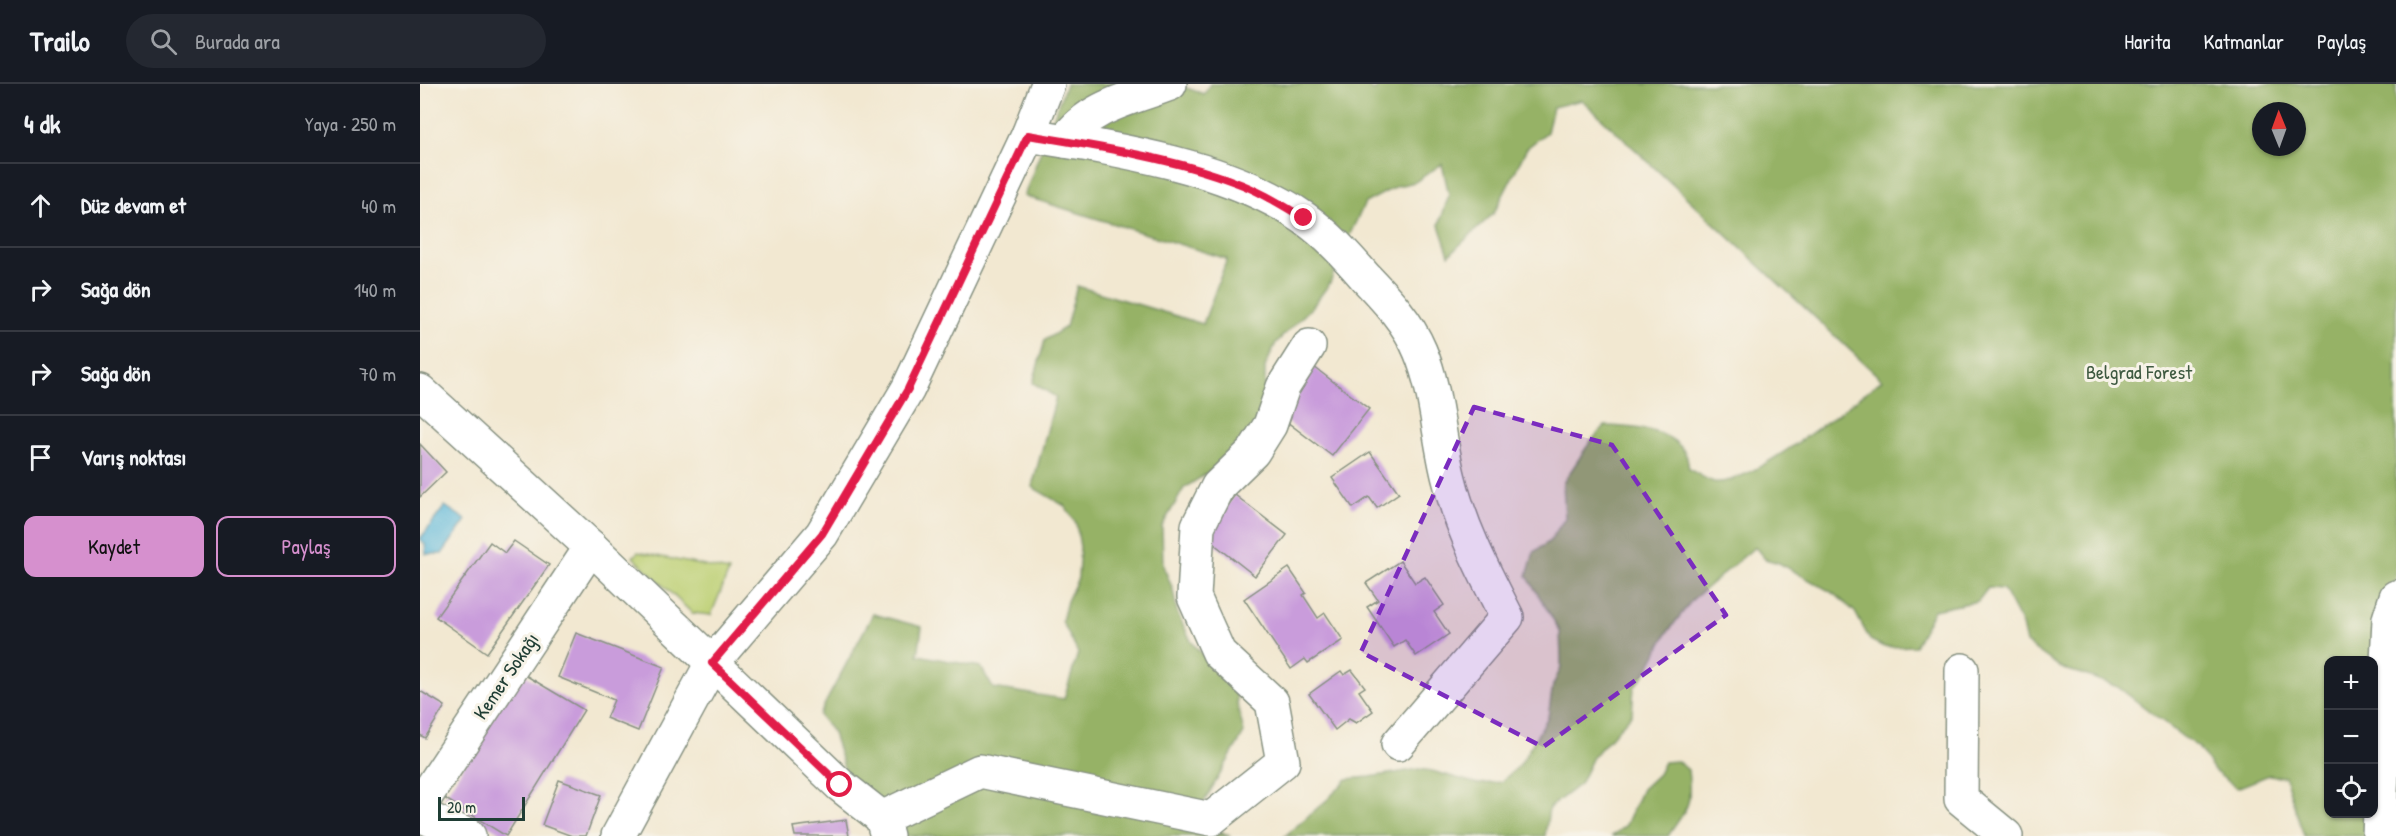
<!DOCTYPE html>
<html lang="tr">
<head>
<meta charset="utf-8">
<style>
	:root { --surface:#171b24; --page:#242831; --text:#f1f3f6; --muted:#9ea1a6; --line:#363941; --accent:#d690ce }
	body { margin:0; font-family:"Patrick Hand",sans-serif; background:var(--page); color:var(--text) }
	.controls { position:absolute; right:18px; bottom:18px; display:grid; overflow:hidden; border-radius:12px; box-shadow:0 2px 4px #0004 }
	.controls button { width:54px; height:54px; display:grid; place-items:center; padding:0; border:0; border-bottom:2px solid var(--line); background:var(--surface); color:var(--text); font:30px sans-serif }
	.compass { position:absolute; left:1832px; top:18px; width:54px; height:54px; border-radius:50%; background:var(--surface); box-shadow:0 2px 4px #0004; rotate:359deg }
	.scale { position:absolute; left:18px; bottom:15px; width:87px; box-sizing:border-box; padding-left:6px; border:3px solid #1f3d34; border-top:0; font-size:16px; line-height:21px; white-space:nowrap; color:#1f3d34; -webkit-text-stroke:4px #f7f3e8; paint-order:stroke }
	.stop { position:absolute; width:18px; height:18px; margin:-14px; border:4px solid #e11d48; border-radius:50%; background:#fff }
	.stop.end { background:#e11d48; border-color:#fff; box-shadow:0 2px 6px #0008 }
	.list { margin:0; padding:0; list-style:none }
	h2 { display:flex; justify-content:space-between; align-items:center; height:78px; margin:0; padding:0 24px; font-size:26px }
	h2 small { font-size:20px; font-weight:400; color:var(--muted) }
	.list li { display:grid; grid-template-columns:39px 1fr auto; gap:18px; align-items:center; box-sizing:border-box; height:84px; padding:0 24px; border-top:2px solid var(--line) }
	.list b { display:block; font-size:22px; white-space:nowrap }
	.list em { font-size:20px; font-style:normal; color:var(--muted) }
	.actions { display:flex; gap:12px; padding:18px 24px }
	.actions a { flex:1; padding:14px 0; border:2px solid var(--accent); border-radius:12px; text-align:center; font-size:21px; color:var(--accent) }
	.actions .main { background:var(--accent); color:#111 }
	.icon { flex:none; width:33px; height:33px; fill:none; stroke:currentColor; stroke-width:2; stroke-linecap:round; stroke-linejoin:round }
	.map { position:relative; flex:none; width:1976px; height:752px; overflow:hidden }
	header { display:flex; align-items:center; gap:36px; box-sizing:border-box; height:84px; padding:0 30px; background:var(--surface); border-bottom:2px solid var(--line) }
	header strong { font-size:28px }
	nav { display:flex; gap:33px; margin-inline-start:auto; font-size:21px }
	.search { width:420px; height:54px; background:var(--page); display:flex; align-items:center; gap:15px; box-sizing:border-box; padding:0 21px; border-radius:33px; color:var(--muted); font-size:22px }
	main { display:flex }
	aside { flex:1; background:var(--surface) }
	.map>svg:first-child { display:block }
	.green { fill:#bdd074; stroke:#6e8654; stroke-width:1.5 }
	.forest { fill:#96b266; stroke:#5a784d; stroke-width:1.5; fill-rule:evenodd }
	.water { fill:#5bb7d9; stroke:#3d7a86; stroke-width:1.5 }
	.building { fill:#c99cdb }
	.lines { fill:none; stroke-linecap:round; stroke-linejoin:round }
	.minor-casing { stroke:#889282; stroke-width:36 }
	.tertiary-casing { stroke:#889282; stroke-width:36 }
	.minor { stroke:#fff; stroke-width:33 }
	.tertiary { stroke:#fff; stroke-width:33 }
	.route { stroke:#e11d48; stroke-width:8 }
	.marked { fill:#7b2cbf; fill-opacity:0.2; stroke:#7b2cbf; stroke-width:4.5; stroke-dasharray:12 8; stroke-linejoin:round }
	.labels { text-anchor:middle; stroke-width:6; stroke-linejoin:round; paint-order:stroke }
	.park-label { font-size:20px; fill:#3f5a41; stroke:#f7f3e8 }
	.street-label { font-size:20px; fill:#1f3d34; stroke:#f7f3e8 }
</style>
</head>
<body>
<header>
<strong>Trailo</strong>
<div class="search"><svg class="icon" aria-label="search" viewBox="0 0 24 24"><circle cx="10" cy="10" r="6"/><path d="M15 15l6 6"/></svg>Burada ara</div>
<nav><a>Harita</a><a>Katmanlar</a><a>Paylaş</a></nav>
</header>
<main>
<aside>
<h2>4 dk<small>Yaya · 250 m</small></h2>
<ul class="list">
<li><svg class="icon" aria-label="ahead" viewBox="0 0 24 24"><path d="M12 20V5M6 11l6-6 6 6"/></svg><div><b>Düz devam et</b></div><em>40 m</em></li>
<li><svg class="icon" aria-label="right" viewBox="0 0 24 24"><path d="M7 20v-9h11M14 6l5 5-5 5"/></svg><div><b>Sağa dön</b></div><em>140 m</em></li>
<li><svg class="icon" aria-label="right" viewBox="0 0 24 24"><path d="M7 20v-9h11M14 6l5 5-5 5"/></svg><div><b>Sağa dön</b></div><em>70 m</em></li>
<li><svg class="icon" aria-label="arrive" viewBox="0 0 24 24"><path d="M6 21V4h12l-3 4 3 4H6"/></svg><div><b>Varış noktası</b></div></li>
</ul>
<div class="actions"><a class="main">Kaydet</a><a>Paylaş</a></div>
</aside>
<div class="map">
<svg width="1976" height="752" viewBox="0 0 1976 752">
	<rect width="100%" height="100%" fill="#f7f3e8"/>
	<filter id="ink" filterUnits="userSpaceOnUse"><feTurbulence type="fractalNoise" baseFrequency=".0167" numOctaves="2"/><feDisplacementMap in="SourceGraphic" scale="12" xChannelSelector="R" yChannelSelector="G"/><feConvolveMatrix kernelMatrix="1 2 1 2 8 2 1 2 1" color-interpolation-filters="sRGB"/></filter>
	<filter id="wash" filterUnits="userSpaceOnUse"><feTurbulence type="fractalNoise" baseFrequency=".008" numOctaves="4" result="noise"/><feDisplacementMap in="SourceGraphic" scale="24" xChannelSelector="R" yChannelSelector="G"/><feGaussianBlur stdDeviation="1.35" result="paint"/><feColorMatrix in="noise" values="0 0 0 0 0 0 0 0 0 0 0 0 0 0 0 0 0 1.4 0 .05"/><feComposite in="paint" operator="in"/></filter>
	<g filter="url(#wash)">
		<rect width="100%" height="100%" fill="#f2e8d1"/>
		<polygon class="green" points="218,468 309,487 291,531 272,529 213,473"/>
		<g class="forest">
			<path d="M646,0H755L784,10L790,0H944L954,7L960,0H1976V752H1884L1865,693L1849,691L1817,704L1794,687L1778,663L1763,653L1698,603L1659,589L1643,585L1606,559L1602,541L1583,505L1568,504L1558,517L1514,526L1495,562L1464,563L1450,556L1435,528L1415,510L1359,479L1345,475L1335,463L1272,516L1247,549L1225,590L1214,603L1212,630L1173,673L1160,700L1129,724L1125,752H865L908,715L927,695L950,693L999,685L1012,687L1058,700L1081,698L1100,681L1128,633L1133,601L1141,584V573L1140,547L1107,492L1114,468L1130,457L1145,434L1143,399L1170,358L1185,342C1211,343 1253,344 1266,371C1268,375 1268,381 1269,385C1276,389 1286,396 1294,398C1328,404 1432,318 1462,296L1162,16L1133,23L1127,48L1107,64L1074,129L1029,171L1019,141L1029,111L1022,80L995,98L977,102L945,119L926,158L910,199L893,222L856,259L845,283V318L843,335L805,378L764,404L742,442L743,481L753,506L757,528L771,557L787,576L816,603L817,619L824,649L785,716L781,740L795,744L809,752H475L424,684L413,649L399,631L453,530L502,543L498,571L561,583L573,604L644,615L658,569L642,537L647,517L658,494L660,463L656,439L645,422L612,403L636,313L613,299L625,256L646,243L657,202L783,240L807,175L604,112ZM1841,27H1877V63H1841ZM1908,576H1954V730H1908Z"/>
			<path d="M1257,677L1268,686C1272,724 1268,722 1248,752H1192L1206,741L1222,705L1238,690L1244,678Z"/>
		</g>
		<polygon class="water" points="25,422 46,436 22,470 6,470 5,460 0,455"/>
		<g id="blocks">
			<g class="building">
				<polygon points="894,283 949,325 912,372 858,331"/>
				<polygon points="0,360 26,388 0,413"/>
				<polygon points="950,368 979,409 957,424 949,413 933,424 912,394"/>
				<polygon points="815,411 867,451 835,492 784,452"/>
				<polygon points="94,457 129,481 67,569 16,533 70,458 85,469"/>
				<polygon points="980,477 995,499 1005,493 1024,521 1014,528 1029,550 996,572 985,556 974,563 947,523 958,516 946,499"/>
				<polygon points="869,484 886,509 883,511 898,534 905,529 923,556 888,579 885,575 871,585 824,515"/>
				<polygon points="156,549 244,583 218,647 186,634 194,616 138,593"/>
				<polygon points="932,586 945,603 939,607 953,627 936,639 929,635 915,646 889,610 921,587 924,591"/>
				<polygon points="100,588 164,626 86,752 24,714"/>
				<polygon points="0,607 25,622 5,654 0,651"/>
				<polygon points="139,696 181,711 166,752 152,752 122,741"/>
				<polygon points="426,736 429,752 375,752 373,743"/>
			</g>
		</g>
	</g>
	<g filter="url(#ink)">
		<use href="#blocks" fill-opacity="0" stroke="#889282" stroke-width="1.5"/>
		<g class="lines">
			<g class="minor-casing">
				<g id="minor">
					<path d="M608,51C697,65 809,82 884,134C908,151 927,172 946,194C967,216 988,238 1000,267C1017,307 1018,353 1029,395C1041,444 1064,488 1087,533L978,660"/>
					<path d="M645,57C668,22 713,14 750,0"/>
					<polyline points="0,307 171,463 420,701 462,734"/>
					<polyline points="1542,586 1541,715 1586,752"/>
					<polyline points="0,721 171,463"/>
					<polyline points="0,731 49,752"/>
					<polyline points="198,752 292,579 402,450 488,305 608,51 628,0"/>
					<polyline points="467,752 462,734 560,687 791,735 863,678 852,618 799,569 774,513 778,442 798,402 833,368 850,341 863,303 889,262"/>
				</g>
			</g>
			<g class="tertiary-casing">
				<polyline id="tertiary" points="1959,752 1969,535 1976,513"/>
			</g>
			<use href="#minor" class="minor"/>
			<use href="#tertiary" class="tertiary"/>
		</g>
	</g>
	<g class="lines" filter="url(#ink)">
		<path class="route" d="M420,701L292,579L402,450L488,305L608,51C674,62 753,74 815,98C840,107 862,121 884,134"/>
	</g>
	<path class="marked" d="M1054,323L1192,361L1306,531L1123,663L941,568Z"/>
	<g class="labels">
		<g class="park-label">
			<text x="1719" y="295">Belgrad Forest</text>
		</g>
		<g class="street-label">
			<text transform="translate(86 592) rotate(-56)" y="7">Kemer Sokağı</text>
		</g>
	</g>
</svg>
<div class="controls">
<button>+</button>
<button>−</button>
<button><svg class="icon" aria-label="locate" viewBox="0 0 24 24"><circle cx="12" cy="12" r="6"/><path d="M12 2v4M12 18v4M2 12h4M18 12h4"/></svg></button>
</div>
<svg class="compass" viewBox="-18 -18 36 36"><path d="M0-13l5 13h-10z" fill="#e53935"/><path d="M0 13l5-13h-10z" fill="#9ea1a6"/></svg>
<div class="scale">20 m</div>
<div class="stop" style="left:420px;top:701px"></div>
<div class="stop end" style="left:884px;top:134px"></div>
</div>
</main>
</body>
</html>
